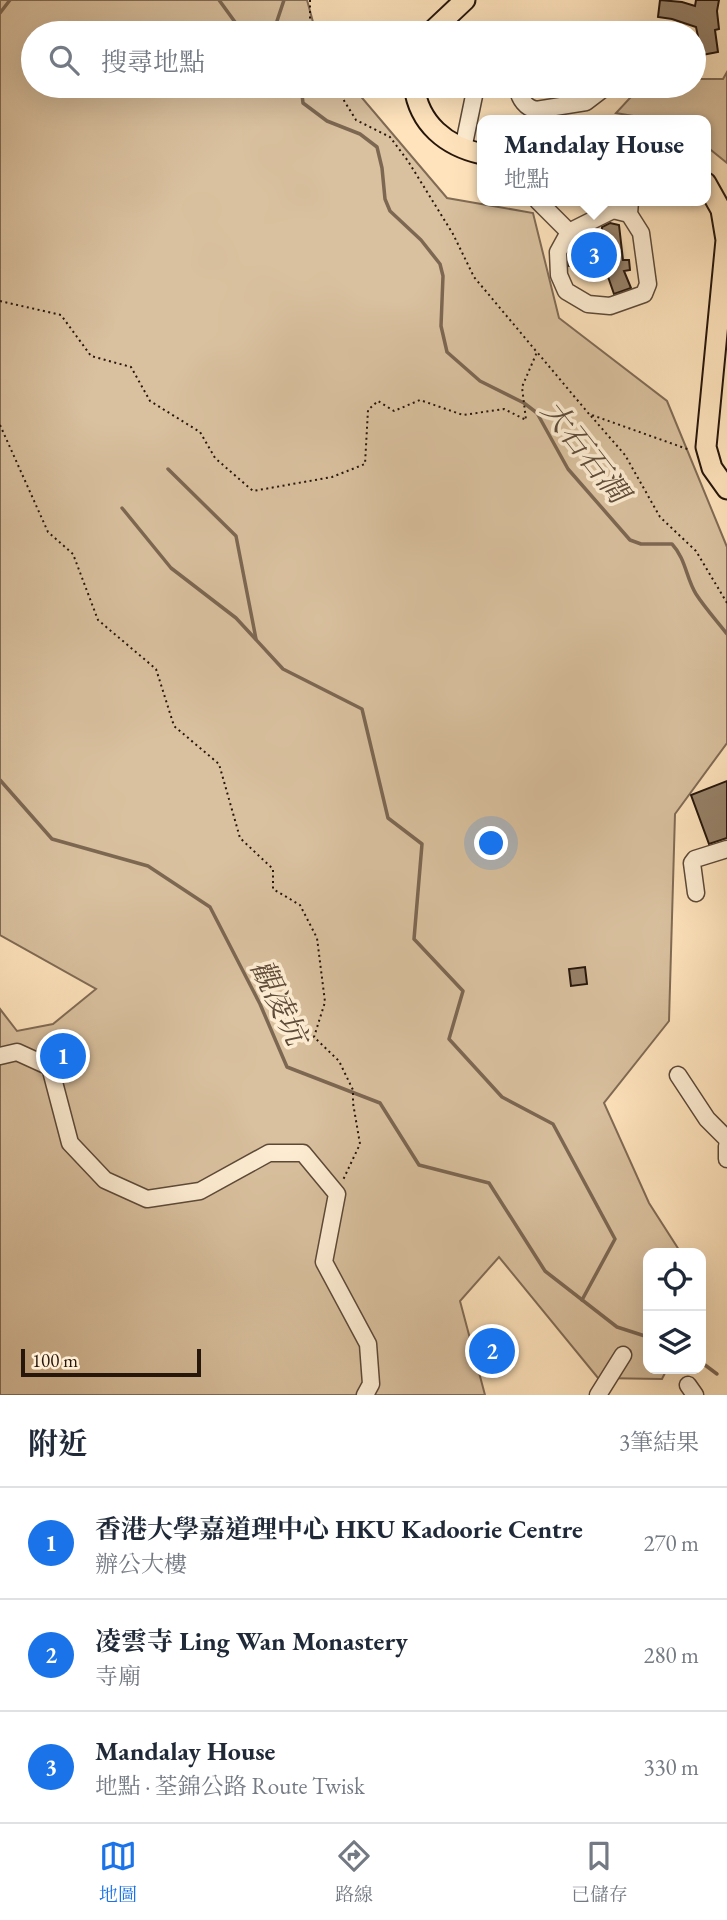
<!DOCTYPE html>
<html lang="zh-TW">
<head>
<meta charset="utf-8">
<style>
	:root { --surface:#fff; --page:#f2f2f3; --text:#1f2937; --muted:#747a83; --line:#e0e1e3; --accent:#1a73e8 }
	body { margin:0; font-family:"EB Garamond","Noto Serif TC",serif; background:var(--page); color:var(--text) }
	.controls { position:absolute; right:21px; bottom:21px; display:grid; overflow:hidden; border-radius:14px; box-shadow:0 7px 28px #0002 }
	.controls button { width:63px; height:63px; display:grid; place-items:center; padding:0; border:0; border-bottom:2px solid var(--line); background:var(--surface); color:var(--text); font:35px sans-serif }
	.scale { position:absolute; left:21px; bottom:18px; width:180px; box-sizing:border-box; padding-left:7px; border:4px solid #26160c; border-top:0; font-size:19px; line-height:24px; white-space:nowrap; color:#26160c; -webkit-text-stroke:5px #feedd3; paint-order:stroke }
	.you { position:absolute; left:492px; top:844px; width:24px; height:24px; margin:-18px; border:5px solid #fff; border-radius:50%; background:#1a73e8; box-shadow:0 0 0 10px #1a73e833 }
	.badge { display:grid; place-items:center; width:46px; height:46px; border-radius:50%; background:var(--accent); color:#fff; font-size:23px; font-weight:700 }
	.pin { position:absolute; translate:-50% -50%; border:4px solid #fff; box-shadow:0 2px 7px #0006 }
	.popup { position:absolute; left:477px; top:115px; width:234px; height:91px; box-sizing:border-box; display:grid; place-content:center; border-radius:14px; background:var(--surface); filter:drop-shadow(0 2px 5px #0005); font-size:23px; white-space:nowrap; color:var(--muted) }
	.popup b { font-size:26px; color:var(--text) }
	.popup::after { content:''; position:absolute; left:50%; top:100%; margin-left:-14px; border:14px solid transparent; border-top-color:var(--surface) }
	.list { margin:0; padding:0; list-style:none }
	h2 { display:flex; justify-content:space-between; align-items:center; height:91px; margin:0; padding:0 28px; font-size:30px }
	h2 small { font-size:23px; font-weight:400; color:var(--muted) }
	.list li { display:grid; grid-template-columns:46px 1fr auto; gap:21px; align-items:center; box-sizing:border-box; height:112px; padding:0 28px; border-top:2px solid var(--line) }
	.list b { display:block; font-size:26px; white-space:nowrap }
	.list p { margin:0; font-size:23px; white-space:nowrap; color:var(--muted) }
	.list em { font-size:23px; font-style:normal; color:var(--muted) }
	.icon { flex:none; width:38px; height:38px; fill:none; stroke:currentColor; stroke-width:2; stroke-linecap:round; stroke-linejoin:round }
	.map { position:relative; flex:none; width:727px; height:1395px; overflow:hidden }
	.search { position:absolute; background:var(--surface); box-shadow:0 7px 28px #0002; left:21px; right:21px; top:21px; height:77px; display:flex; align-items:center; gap:18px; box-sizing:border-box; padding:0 24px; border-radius:38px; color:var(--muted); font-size:26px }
	.sheet { height:427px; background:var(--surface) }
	nav { display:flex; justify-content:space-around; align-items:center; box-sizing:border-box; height:98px; border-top:2px solid var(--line); background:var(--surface); font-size:19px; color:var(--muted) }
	nav a { display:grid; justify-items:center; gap:4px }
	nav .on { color:var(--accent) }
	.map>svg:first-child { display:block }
	.green { fill:#d9c09e; stroke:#806b55; stroke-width:2 }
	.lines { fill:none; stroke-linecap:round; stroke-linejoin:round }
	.stream { stroke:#7c6752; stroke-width:3.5 }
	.building { fill:#968168; stroke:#26160c; stroke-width:2 }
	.minor-casing { stroke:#5c4938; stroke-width:19 }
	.major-casing { stroke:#26160c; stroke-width:23 }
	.path { stroke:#26160c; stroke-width:2; stroke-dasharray:2 3.5; stroke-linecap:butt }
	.minor { stroke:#feedd3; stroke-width:16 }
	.major { stroke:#fee3bc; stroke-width:19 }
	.labels { text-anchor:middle; stroke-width:7; stroke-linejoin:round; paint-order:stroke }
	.water-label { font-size:30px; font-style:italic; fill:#5f4c3a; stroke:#feedd3 }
</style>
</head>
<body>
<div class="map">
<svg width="727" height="1395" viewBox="0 0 727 1395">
	<rect width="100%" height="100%" fill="#fee3bc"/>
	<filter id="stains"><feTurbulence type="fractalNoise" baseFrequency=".00286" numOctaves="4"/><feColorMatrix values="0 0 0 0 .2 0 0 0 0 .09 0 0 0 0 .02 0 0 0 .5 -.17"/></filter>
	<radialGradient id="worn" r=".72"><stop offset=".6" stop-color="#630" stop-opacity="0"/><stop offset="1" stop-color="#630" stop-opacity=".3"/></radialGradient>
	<g class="green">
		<polygon points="0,0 307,0 316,33 33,33 33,86 352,86 447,198 533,213 559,318 667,401 727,547 727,743 675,814 669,1021 604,1103 649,1203 681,1253 648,1253 648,1369 667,1369 662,1379 598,1378 499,1257 460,1301 485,1395 0,1395 0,1009 17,1031 53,1024 96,989 0,935"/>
		<polygon points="727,72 727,163 706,146 706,120 656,120 616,113 641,86 694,86 694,79 723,79"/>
	</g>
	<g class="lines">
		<g class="stream">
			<polyline points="219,0 243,33"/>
			<polyline points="0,13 10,0"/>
			<polyline points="273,33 284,0"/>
			<path d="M301,86L303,103L327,121L360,134L377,147L382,168L385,199L390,211L421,240L440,264L443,276L441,326L447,352L480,381L524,403L537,413L568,469L630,540L641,544H672C686,559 686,578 696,594C705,608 717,621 727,634"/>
			<polyline points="168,469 236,536 256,639"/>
			<polyline points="122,508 171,568 236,618 283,669 362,709 388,818 422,844 414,939 463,991 449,1039 502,1097 553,1124 615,1239 582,1300"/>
			<polyline points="0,780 52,839 148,866 210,907 260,1004 287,1067 380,1103 419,1165 489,1183 545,1271 617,1327 648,1337"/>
			<polyline points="701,1362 717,1374"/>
		</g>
	</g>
	<g class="building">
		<polygon points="660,0 682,2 695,6 696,0 719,0 717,11 719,29 715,30 718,52 702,55 696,27 672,19 658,17"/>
		<polygon points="610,223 619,225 623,260 629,260 630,270 624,271 631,288 614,294 606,271 569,266 569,254 571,250 603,250 602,227"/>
		<polygon points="727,781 727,838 709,844 691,795"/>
		<polygon points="585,967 587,984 571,986 569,969"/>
	</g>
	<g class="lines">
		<g class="minor-casing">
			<g id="minor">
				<path d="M517,86C519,98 524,107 536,110L586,102L607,86"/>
				<polyline points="463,149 476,86"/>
				<polyline points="538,201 569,232"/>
				<polyline points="629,214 613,210 569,232 558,252 559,275 566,291 588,304 610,306 644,294 648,284 641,233 629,214 630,201"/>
				<polyline points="696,893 692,863 695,859 727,849"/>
				<polyline points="0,1056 17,1052 50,1067 70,1143 105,1180 147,1199 200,1191 269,1153 303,1153 337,1194 324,1262 368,1344 371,1384 365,1395"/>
				<polyline points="678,1075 707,1119 727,1139"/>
				<polyline points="727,1146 727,1159"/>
				<polyline points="688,1385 695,1395"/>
				<polyline points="598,1395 623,1355"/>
			</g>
		</g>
		<g class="major-casing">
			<g id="major">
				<polyline points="430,33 465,0"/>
				<path d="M414,86C419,124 446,146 482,154"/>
				<polyline points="706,183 721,210 726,240 706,447 712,468 727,489"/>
			</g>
		</g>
		<g class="path">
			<polyline points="310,0 310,33"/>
			<polyline points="335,86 356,120 390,137 408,161 453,234 474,277 536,351"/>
			<polyline points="0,301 61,315 91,356 131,367 150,401 200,432 215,458 253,491 332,477 365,464 368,410 378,401 394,411 420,400 463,415 504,409 526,420 522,387 537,352 589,414 690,450"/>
			<polyline points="591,416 625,455 660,517 696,551 727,603"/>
			<polyline points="0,425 48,532 73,554 98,620 156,669 174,726 219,764 240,838 273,869 273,889 300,905 317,938 325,1002 314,1037 339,1061 353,1090 353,1103 360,1144 343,1180"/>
		</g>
		<use href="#minor" class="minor"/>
		<use href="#major" class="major"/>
	</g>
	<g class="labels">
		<g class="water-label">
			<text transform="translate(585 451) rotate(52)" y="10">大石石澗</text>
			<text transform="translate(279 1002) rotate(64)" y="10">觀凌坑</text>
		</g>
	</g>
	<rect width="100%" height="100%" filter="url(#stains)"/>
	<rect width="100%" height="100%" fill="url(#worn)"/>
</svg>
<div class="controls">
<button><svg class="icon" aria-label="locate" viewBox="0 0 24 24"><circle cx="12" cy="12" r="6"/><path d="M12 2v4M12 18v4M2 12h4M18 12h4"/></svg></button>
<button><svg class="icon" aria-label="layers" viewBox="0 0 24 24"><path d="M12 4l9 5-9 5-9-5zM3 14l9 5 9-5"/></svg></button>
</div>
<div class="scale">100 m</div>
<div class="you"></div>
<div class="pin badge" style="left:63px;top:1056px">1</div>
<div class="pin badge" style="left:492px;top:1351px">2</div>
<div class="pin badge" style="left:594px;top:255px">3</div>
<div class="popup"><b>Mandalay House</b>地點</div>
<div class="search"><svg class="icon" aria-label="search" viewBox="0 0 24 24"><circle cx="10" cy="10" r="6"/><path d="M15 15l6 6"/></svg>搜尋地點</div>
</div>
<section class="sheet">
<h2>附近<small>3筆結果</small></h2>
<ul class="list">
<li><span class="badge">1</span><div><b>香港大學嘉道理中心 HKU Kadoorie Centre</b><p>辦公大樓</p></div><em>270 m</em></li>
<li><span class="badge">2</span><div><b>凌雲寺 Ling Wan Monastery</b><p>寺廟</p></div><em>280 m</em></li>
<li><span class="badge">3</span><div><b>Mandalay House</b><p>地點 · 荃錦公路 Route Twisk</p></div><em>330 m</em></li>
</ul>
</section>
<nav>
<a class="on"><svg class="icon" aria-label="map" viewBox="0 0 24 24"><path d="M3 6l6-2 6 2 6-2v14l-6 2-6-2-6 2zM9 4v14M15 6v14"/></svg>地圖</a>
<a><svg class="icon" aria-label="directions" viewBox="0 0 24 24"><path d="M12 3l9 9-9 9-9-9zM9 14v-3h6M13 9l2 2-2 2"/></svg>路線</a>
<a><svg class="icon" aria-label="saved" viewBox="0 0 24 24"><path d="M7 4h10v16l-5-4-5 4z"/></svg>已儲存</a>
</nav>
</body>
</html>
